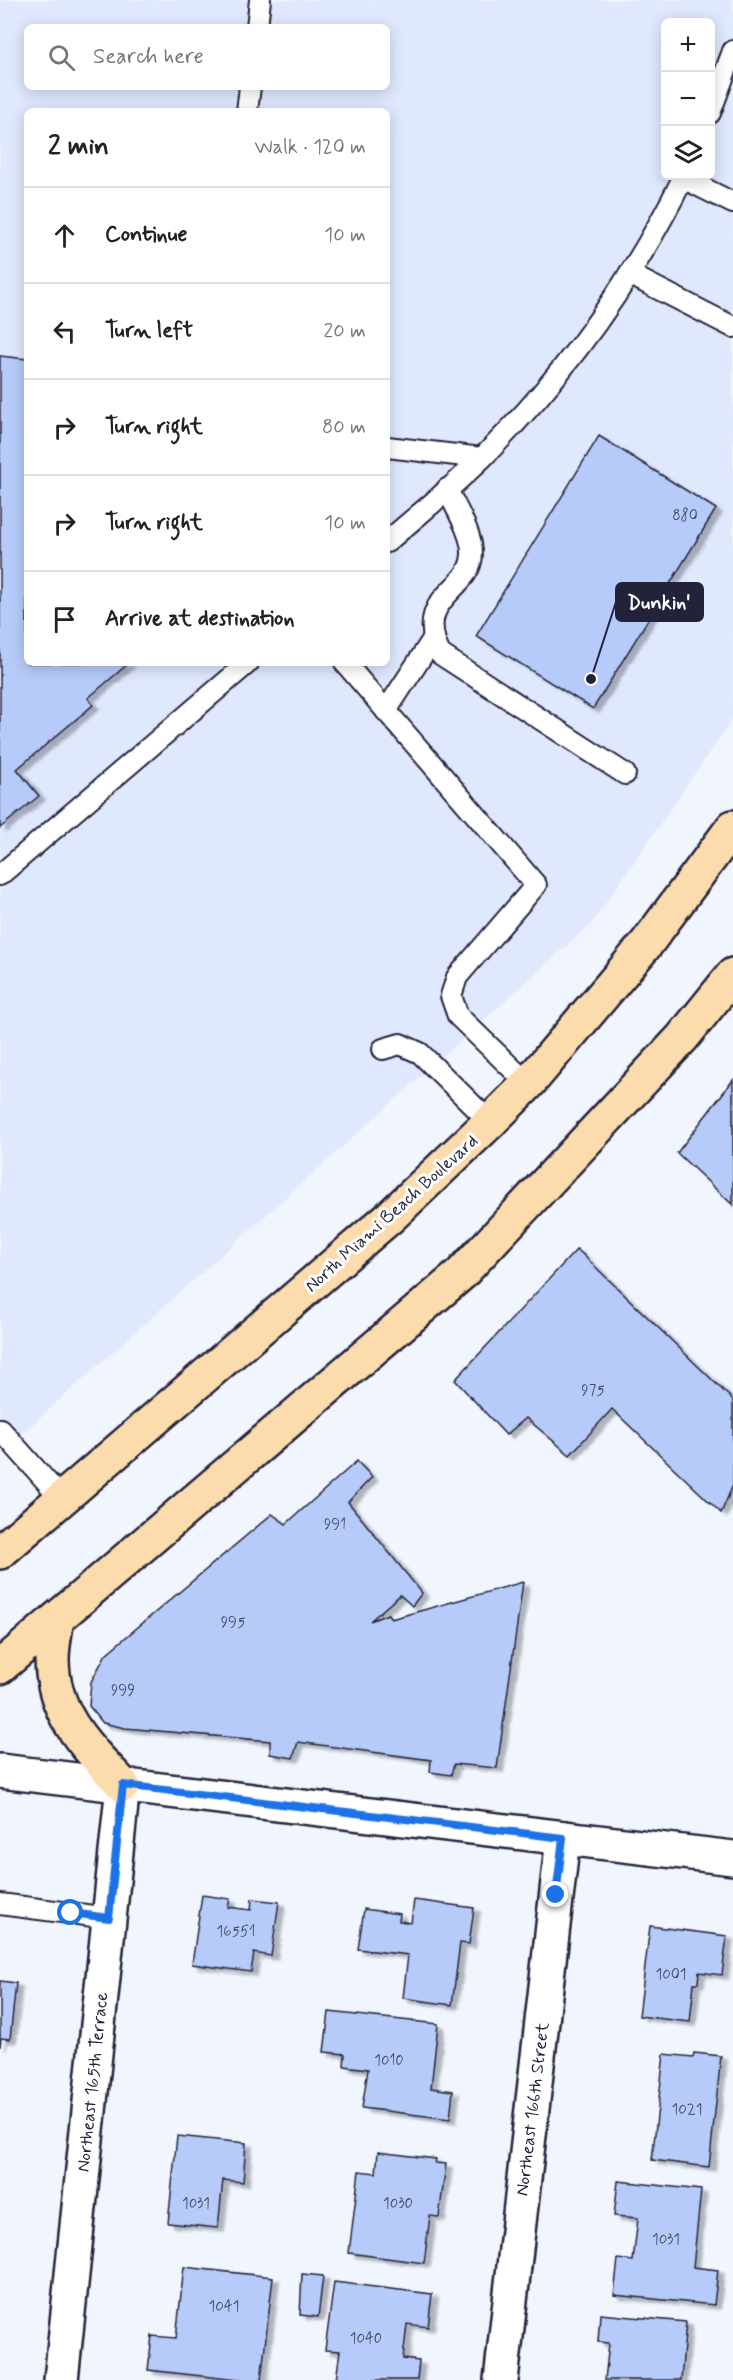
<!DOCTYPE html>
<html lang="en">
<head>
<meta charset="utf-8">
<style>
	:root { --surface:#fff; --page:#f2f2f2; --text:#222; --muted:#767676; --line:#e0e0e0 }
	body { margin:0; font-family:Mynerve,sans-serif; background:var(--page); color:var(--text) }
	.controls { position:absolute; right:18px; top:18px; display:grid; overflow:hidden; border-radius:9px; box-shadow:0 3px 15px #0003 }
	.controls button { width:54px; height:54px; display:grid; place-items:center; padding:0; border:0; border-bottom:2px solid var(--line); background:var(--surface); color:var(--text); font:30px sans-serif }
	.stop { position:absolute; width:18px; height:18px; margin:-14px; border:4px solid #1a73e8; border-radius:50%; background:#fff }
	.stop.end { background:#1a73e8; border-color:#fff; box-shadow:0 2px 6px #0008 }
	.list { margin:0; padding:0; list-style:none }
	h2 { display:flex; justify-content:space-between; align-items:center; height:78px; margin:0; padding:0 24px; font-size:26px }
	h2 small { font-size:20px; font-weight:400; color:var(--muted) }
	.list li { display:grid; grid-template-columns:39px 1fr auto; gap:18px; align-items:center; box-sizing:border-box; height:96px; padding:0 24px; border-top:2px solid var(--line) }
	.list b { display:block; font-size:22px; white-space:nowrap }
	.list em { font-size:20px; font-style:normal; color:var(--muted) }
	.icon { flex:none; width:33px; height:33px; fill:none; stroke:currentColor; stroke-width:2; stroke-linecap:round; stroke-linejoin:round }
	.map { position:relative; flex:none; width:733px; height:2380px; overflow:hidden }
	.search { position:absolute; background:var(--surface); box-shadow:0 3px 15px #0003; left:24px; top:24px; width:366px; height:66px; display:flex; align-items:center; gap:15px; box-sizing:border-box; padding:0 21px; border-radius:9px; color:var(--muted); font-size:22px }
	.panel { position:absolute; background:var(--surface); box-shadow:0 3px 15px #0003; left:24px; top:108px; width:366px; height:558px; border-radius:9px }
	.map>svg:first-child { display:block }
	.built { fill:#dfe8fd; fill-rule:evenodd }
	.building { fill:#b6cbfa; stroke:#22223b; stroke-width:1.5; filter:url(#shadow) }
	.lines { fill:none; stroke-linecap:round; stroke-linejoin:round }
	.service-casing { stroke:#22223b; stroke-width:24 }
	.minor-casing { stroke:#22223b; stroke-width:38 }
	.tertiary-casing { stroke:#22223b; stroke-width:38 }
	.primary-casing { stroke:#22223b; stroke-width:38 }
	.service { stroke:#fff; stroke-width:20 }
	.minor { stroke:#fff; stroke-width:33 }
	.tertiary { stroke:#fff; stroke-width:33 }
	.primary { stroke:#fcdcac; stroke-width:33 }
	.route { stroke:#1a73e8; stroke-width:8 }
	.labels { text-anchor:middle; stroke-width:6; stroke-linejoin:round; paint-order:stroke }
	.number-label { font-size:15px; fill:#474c6b }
	.street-label { font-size:18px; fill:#22223b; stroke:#fff }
	.leader { fill:none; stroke:#22223b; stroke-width:2 }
	.callout-dot { fill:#22223b; stroke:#fff; stroke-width:2 }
	.callout { fill:#22223b; stroke:#22223b; stroke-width:2 }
	.callout-label { font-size:20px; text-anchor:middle; font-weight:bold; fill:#fff }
</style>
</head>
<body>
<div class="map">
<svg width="733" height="2380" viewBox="0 0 733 2380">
	<defs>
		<filter id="shadow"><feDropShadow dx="6" dy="4" stdDeviation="1.5" flood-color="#0004"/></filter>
	</defs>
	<rect width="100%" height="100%" fill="#f0f5fe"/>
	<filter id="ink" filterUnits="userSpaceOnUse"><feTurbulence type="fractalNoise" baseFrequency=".0167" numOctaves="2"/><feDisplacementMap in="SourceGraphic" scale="12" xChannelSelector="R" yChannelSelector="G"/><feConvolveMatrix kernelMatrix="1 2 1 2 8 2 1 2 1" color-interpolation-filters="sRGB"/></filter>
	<g filter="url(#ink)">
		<path class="built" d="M0,0H733V718L591,924L0,1453ZM666,22H710V176H666ZM27,27H387V87H27ZM27,111H387V663H27Z"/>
		<g class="building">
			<polygon points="0,356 27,359 27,663 129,663 88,698 93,705 17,769 39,796 0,828"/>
			<polygon points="599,436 716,509 593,709 476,636"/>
			<polygon points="733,1080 733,1205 677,1153"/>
			<polygon points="577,1249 733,1400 733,1485 721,1513 612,1409 570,1455 526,1418 506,1435 455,1380"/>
			<polygon points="357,1461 372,1477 348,1502 422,1593 412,1606 400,1595 370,1621 388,1614 391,1619 523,1582 497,1768 454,1764 451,1775 430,1772 431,1760 298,1742 293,1758 270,1754 270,1741 125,1728 103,1723 89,1706 91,1682 106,1654 272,1514 286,1524"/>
			<polygon points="202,1895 230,1899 228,1907 251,1910 252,1899 279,1902 271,1956 254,1953 251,1972 192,1964"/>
			<polygon points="414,1900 474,1908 469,1944 460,1943 452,2005 403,1998 408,1955 358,1949 364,1909 400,1914 399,1921 411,1923"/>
			<polygon points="650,1926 727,1936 722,1975 699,1972 698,1983 694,1983 690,2022 639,2016"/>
			<polygon points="0,1981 16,1983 10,2039 1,2038 0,2047"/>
			<polygon points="329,2012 438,2024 431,2088 453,2091 450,2119 362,2108 368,2069 344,2066 345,2054 324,2052"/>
			<polygon points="694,2053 721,2056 709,2167 652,2160 664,2054 693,2057"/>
			<polygon points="177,2136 246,2143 243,2182 223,2180 218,2228 168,2223"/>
			<polygon points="378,2152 436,2159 435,2163 446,2164 439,2217 430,2216 424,2263 349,2253 359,2171 376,2173"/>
			<polygon points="618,2181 701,2190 693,2267 718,2270 714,2305 614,2295 618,2259 633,2261 638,2218 614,2216"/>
			<polygon points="184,2267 273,2277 261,2380 238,2380 148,2370 152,2336 176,2338"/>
			<polygon points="302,2274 323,2276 318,2317 300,2315"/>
			<polygon points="334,2282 432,2294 428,2327 407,2324 403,2359 419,2361 417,2380 336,2380 340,2351 325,2350"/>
			<polygon points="600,2314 686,2322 681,2380 605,2380 609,2343 598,2342"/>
		</g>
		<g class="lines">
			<g class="service-casing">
				<g id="service">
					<polyline points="257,27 260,0"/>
					<polyline points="247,111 250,87"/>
					<polyline points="710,113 733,51"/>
					<polyline points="683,178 733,203"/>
					<polyline points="629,274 733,327"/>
					<polyline points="387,447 482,458"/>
					<path d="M447,489C455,507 472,533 472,553C472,593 412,594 440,654L625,774"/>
					<path d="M387,542C419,514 453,487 483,457C565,375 633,280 684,176"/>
					<polyline points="345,663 536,885 457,977 451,996 458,1016 528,1084"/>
					<polyline points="386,711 433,639"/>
					<polyline points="0,875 248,663"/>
					<polyline points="383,1049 400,1044 420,1053 490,1122"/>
					<polyline points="0,1429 62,1499"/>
					<polyline points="0,1904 109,1918"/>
				</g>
			</g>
			<g class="minor-casing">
				<g id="minor">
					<polyline points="61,2380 123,1785"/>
					<polyline points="501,2380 563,1838"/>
				</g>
			</g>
			<g class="tertiary-casing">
				<polyline id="tertiary" points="0,1771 733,1858"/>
			</g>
			<g class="primary-casing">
				<g id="primary">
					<polyline points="0,1552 391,1216 490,1122 528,1084 647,943 733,827"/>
					<path d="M57,1619C55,1632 52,1646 52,1660C53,1716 87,1747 123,1785"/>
					<polyline points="0,1667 461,1274 682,1038 733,975"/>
				</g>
			</g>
			<use href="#service" class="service"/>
			<use href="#minor" class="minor"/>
			<use href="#tertiary" class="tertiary"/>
			<use href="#primary" class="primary"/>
		</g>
	</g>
	<g class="lines" filter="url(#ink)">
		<polyline class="route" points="71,1913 109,1918 123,1785 563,1838 556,1895"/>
	</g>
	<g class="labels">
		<g class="number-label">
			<text x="685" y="520">880</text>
			<text x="593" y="1395">975</text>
			<text x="335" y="1529">991</text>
			<text x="233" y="1627">995</text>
			<text x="123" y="1695">999</text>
			<text x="236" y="1936">16551</text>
			<text x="671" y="1979">1001</text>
			<text x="389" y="2065">1010</text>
			<text x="687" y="2114">1021</text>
			<text x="196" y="2208">1031</text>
			<text x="398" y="2208">1030</text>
			<text x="666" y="2244">1031</text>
			<text x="224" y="2311">1041</text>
			<text x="366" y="2343">1040</text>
		</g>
		<g class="street-label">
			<text transform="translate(391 1213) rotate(-42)" y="6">North Miami Beach Boulevard</text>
			<text transform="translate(92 2082) rotate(-84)" y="6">Northeast 165th Terrace</text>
			<text transform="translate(532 2109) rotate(-83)" y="6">Northeast 166th Street</text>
		</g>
	</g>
	<path class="leader" d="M591 679L616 602"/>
	<circle class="callout-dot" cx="591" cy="679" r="6"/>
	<rect class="callout" x="616" y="583" width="87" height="38" rx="6"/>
	<g class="callout-label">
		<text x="659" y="609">Dunkin'</text>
	</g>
</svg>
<div class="controls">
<button>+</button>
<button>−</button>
<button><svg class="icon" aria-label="layers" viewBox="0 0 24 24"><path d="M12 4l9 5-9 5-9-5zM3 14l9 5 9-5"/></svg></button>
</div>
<div class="stop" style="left:71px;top:1913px"></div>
<div class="stop end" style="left:556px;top:1895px"></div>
<div class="search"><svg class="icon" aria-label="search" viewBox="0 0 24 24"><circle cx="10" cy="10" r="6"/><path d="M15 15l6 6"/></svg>Search here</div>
<section class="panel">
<h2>2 min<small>Walk · 120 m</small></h2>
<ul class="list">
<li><svg class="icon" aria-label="ahead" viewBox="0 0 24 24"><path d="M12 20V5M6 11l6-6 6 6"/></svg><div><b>Continue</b></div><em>10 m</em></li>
<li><svg class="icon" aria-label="left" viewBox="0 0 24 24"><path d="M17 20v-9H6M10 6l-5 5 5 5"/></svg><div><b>Turn left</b></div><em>20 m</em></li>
<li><svg class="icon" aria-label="right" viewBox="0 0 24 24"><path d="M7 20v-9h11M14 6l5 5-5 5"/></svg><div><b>Turn right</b></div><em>80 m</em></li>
<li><svg class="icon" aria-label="right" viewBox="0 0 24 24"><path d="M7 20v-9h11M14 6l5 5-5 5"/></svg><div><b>Turn right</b></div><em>10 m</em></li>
<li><svg class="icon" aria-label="arrive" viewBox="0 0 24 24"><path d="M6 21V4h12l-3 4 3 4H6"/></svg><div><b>Arrive at destination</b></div></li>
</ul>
</section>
</div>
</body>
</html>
